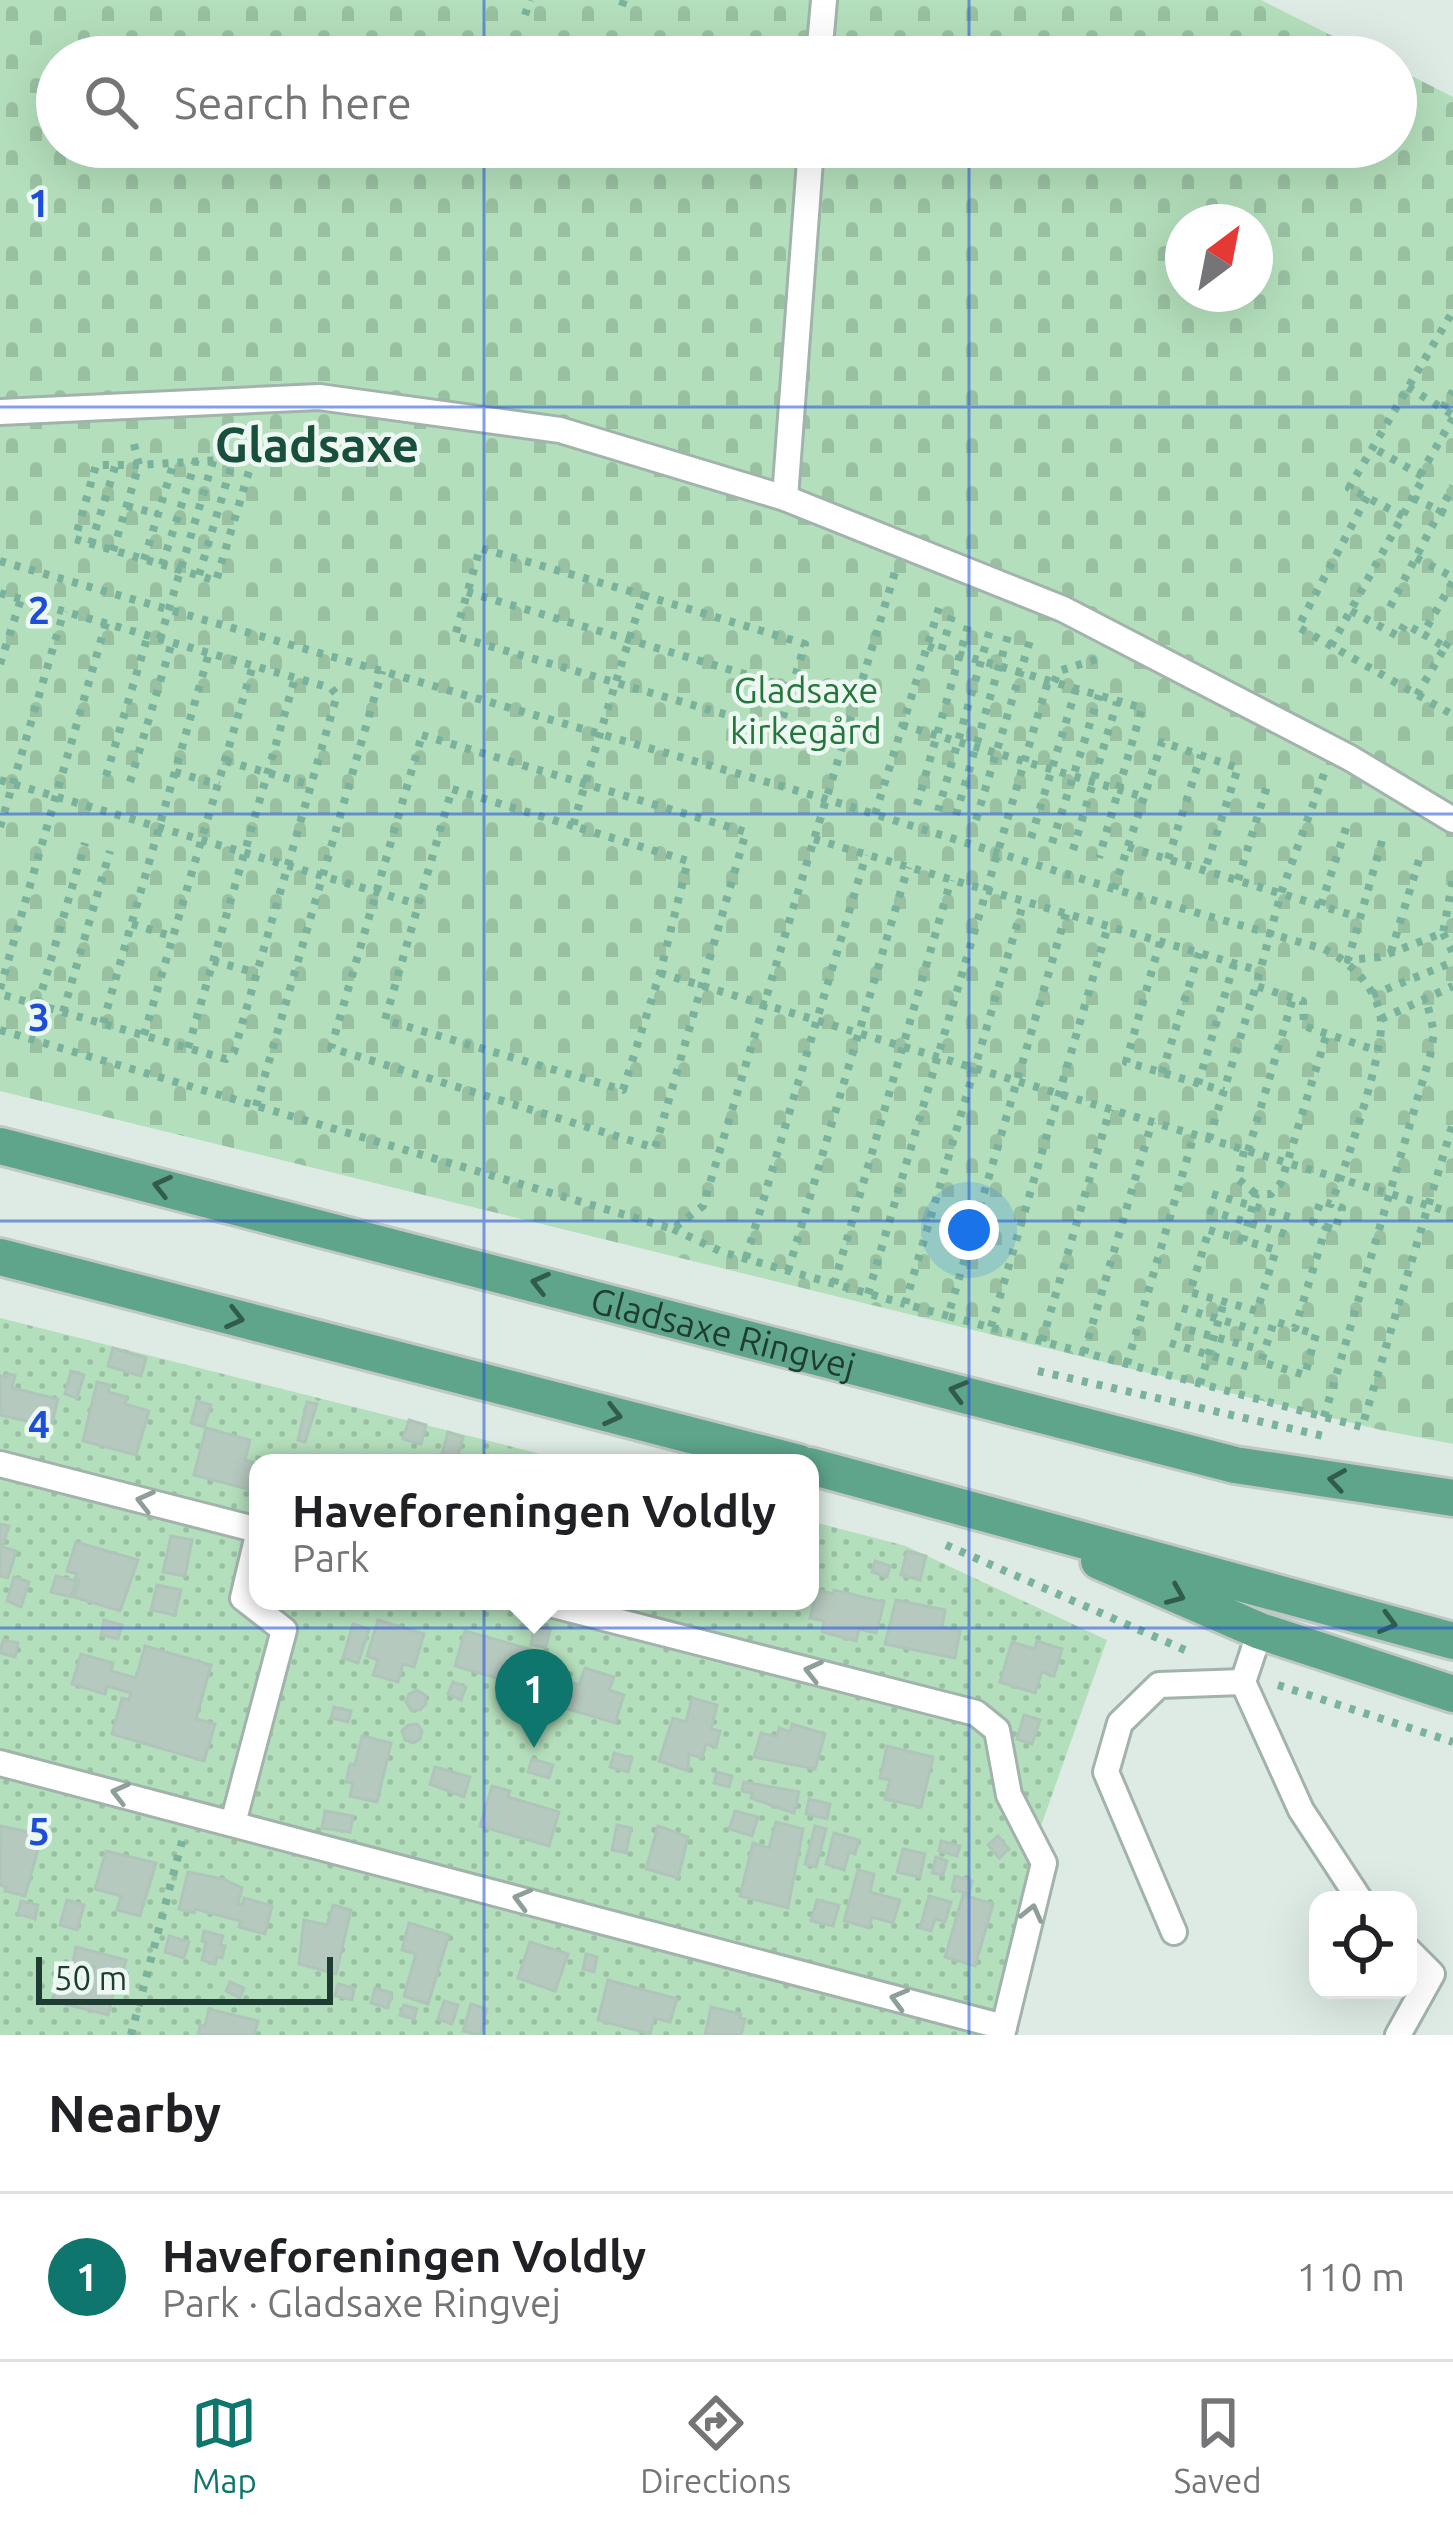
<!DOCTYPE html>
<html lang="en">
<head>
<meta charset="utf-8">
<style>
	:root { --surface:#fff; --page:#f6f6f6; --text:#202124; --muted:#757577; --line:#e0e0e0; --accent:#0f766e }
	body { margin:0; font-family:Ubuntu,sans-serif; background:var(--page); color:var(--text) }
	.controls { position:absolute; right:36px; bottom:36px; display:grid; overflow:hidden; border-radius:24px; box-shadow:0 12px 48px #0002 }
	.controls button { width:108px; height:108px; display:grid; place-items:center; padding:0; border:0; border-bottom:3px solid var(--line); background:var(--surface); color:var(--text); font:60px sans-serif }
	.compass { position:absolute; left:1165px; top:204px; width:108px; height:108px; border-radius:50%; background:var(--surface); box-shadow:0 12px 48px #0002; rotate:32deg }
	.scale { position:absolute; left:36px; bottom:30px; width:297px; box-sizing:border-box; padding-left:12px; border:6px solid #1e3c31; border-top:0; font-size:33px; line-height:42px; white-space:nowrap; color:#1e3c31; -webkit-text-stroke:9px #eef8f2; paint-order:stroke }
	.you { position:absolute; left:969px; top:1230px; width:42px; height:42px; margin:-30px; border:9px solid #fff; border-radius:50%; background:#1a73e8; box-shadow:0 0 0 18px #1a73e833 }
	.badge { display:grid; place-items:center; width:78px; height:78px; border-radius:50%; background:var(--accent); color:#fff; font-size:39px; font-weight:700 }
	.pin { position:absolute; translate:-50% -99px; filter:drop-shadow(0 3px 6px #0008) }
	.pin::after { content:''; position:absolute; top:63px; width:42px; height:36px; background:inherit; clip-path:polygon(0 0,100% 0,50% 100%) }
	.popup { position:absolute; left:249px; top:1454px; width:570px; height:156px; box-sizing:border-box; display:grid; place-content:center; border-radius:24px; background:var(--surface); filter:drop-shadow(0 3px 9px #0005); font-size:39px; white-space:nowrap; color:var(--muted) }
	.popup b { font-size:45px; color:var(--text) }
	.popup::after { content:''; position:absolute; left:50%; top:100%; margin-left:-24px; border:24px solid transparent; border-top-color:var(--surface) }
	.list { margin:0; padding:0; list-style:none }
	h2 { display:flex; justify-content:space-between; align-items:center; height:156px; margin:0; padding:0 48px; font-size:51px }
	h2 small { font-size:39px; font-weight:400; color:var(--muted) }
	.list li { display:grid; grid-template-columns:78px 1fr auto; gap:36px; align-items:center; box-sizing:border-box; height:168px; padding:0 48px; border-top:3px solid var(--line) }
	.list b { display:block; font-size:45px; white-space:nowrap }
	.list p { margin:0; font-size:39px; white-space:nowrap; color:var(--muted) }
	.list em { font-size:39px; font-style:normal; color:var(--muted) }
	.icon { flex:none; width:66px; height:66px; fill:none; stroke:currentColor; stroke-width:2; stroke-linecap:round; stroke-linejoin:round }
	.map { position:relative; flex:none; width:1453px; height:2035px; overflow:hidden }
	.search { position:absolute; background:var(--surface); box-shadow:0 12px 48px #0002; left:36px; right:36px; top:36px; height:132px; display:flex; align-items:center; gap:30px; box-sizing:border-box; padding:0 42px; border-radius:66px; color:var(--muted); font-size:45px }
	.sheet { height:324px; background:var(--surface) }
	nav { display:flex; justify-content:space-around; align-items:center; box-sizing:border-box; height:168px; border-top:3px solid var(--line); background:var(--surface); font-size:33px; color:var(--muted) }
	nav a { display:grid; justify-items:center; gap:6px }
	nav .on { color:var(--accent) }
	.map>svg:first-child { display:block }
	.grass { fill:url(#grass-dots) }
	.cemetery { fill:url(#cemetery-stones); fill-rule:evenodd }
	.building { fill:#b6c9bf; stroke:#b0c5ba; stroke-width:3 }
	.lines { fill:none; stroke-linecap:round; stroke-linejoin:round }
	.service-casing { stroke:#a1b3ab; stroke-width:30 }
	.primary-casing { stroke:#c0c8c5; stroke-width:42 }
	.path { stroke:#7bb29c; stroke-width:8; stroke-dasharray:6 9; stroke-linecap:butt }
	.service { stroke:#fff; stroke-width:24 }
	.primary { stroke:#5ea58c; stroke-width:36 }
	.oneway { stroke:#315c4c }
	.oneway2 { stroke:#8e9e98 }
	.grid { fill:none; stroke:#1d4ed8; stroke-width:3; stroke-opacity:0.55 }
	.labels { text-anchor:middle; stroke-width:9; stroke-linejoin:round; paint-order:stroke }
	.park-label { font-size:36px; fill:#25763d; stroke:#eef8f2 }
	.street-label { font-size:36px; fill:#1e3c31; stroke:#eef8f2 }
	.district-label { font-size:48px; font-weight:bold; fill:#18503d; stroke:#eef8f2 }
	.grid-label { font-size:39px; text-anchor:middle; font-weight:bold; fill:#1d4ed8; stroke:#eef8f2; stroke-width:9; stroke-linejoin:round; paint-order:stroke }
</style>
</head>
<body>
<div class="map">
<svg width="1453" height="2035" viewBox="0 0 1453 2035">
	<defs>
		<pattern id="grass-dots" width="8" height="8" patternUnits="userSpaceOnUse" patternTransform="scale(3)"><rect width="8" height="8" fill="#b4dfbc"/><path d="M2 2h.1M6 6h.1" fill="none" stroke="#9ac0a2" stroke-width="1.8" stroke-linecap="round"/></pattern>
		<pattern id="cemetery-stones" width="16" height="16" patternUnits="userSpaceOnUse" patternTransform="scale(3)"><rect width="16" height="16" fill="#b4dfbc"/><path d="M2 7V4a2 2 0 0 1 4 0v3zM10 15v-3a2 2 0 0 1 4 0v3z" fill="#9ac0a2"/></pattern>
	</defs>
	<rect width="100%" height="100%" fill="#deebe4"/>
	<polygon class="grass" points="0,1318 577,1463 258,1463 258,1601 810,1601 810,1521 906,1546 1107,1640 1030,1857 989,2035 0,2035"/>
	<path class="cemetery" d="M0,0H1261L1374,57H57V147H1396V68L1453,97V1444L1381,1430L0,1091ZM1183,222H1255V294H1183Z"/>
	<g class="building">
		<polygon points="113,1348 146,1358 141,1376 108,1366"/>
		<polygon points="71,1371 84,1375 77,1398 65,1394"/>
		<polygon points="7,1374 15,1375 12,1388 58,1399 51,1427 0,1415 0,1376 7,1377"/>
		<polygon points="97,1382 110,1385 108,1392 127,1397 125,1404 149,1411 136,1455 83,1441"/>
		<polygon points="197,1401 211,1405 204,1427 191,1423"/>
		<polygon points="307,1402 317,1404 305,1442 298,1440"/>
		<polygon points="409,1420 426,1425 421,1444 403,1439"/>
		<polygon points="206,1428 250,1440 245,1460 258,1464 255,1491 194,1475"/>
		<polygon points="448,1432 463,1437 457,1459 442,1454"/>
		<polygon points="0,1524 9,1526 2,1547 16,1551 8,1578 0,1576"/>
		<polygon points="171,1536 192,1540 185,1576 163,1572"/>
		<polygon points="76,1542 138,1560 120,1611 74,1597 79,1580 75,1579 77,1574 67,1571"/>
		<polygon points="907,1551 926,1556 920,1580 901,1575"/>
		<polygon points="875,1561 890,1566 887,1577 872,1572"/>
		<polygon points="56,1576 76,1581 71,1597 51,1592"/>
		<polygon points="14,1577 29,1582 21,1607 7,1601"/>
		<polygon points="157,1585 181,1590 175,1615 151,1610"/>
		<polygon points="817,1590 833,1594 834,1590 884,1602 876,1633 859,1629 856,1641 822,1632 824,1621 810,1618"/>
		<polygon points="896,1600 945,1610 942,1627 960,1631 955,1658 885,1644"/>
		<polygon points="104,1620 122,1625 118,1639 101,1635"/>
		<polygon points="378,1620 424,1634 414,1667 403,1664 398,1682 373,1675 378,1660 367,1656"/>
		<polygon points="353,1624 369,1629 358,1663 343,1658"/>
		<polygon points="534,1627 550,1630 546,1647 531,1645"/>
		<polygon points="465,1631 540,1652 532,1679 509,1673 507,1681 455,1666"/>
		<polygon points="3,1640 18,1643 15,1657 0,1653"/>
		<polygon points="1037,1641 1062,1649 1054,1676 1042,1672 1035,1693 1000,1682 1012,1642 1035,1649"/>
		<polygon points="145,1646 211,1665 196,1719 215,1724 204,1761 112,1734 122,1698 129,1700 131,1693 107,1686 105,1694 72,1684 81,1654 113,1663 111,1671 136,1678"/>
		<polygon points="585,1668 614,1677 609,1690 624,1695 615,1723 561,1707 569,1682 579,1685"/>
		<polygon points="453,1682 466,1687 461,1700 448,1694"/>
		<polygon points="518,1688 535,1694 530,1711 512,1704"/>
		<polygon points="417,1690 425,1695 426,1704 420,1710 411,1710 406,1702 409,1694"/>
		<polygon points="692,1698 717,1705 711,1729 720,1731 716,1747 706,1744 702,1758 689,1754 688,1771 659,1761 673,1718 686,1722"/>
		<polygon points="334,1707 351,1711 348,1722 331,1718"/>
		<polygon points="1024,1715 1040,1720 1032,1744 1017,1739"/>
		<polygon points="417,1724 422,1731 420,1739 413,1743 405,1740 402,1731 408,1725"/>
		<polygon points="792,1724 825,1734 815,1769 754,1757 761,1733 777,1737 779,1728 790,1732"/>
		<polygon points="362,1736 391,1743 377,1802 350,1796 353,1783 346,1782 350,1764 355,1765"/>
		<polygon points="887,1746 933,1757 921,1807 885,1799 890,1780 880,1778"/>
		<polygon points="614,1753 632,1758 628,1772 610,1767"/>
		<polygon points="532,1759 553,1765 549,1778 528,1772"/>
		<polygon points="435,1767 470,1777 464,1797 430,1784"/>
		<polygon points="717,1772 732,1776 729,1787 714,1783"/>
		<polygon points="744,1782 799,1792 794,1813 751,1798 752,1793 742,1791"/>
		<polygon points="492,1786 510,1791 508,1797 559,1812 549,1846 480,1826"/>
		<polygon points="809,1799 830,1804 827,1819 806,1814"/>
		<polygon points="325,1811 353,1816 350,1832 322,1828"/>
		<polygon points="735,1811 758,1817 752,1836 729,1829"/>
		<polygon points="776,1822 803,1829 788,1908 740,1896 753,1843 769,1848"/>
		<polygon points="617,1825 631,1828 626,1853 612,1850"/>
		<polygon points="1,1826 42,1835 25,1896 5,1891 6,1887 0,1885"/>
		<polygon points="658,1826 688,1837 678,1878 646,1869"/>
		<polygon points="815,1826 826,1829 816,1867 805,1864"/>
		<polygon points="834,1833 859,1840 855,1854 849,1852 844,1870 826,1864"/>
		<polygon points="998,1836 1009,1849 999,1858 988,1845"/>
		<polygon points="941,1841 960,1846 957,1856 939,1851"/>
		<polygon points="903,1849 925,1854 920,1877 897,1872"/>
		<polygon points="106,1851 156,1863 140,1916 117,1910 121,1896 95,1889"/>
		<polygon points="936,1857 947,1861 943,1875 932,1873"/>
		<polygon points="858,1870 874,1874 870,1892 900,1900 893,1923 872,1917 869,1928 844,1921"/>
		<polygon points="188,1872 223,1879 242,1888 238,1904 242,1905 244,1898 272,1906 265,1934 239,1927 241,1921 195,1909 194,1913 179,1909"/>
		<polygon points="955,1876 972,1881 969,1894 952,1889"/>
		<polygon points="963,1895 993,1904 975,1966 945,1957"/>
		<polygon points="929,1896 951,1902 945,1922 935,1919 931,1931 920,1928"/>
		<polygon points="67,1900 84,1905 77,1930 60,1925"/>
		<polygon points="817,1900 839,1905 833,1926 811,1921"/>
		<polygon points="21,1901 38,1905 35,1919 18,1914"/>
		<polygon points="333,1905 351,1910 336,1974 299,1964 304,1920 327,1925"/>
		<polygon points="409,1923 449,1935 428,2004 404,1996 416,1954 402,1950"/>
		<polygon points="204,1931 223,1936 220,1945 225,1946 222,1958 217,1957 215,1964 202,1960 206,1942 202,1941"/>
		<polygon points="169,1936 189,1942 184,1958 165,1952"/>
		<polygon points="530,1942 568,1954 555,1991 518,1978"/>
		<polygon points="76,1947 126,1960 118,1992 114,1991 108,2015 53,2001 60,1972 91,1980 95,1967 73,1962"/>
		<polygon points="586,1954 597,1957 594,1972 583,1969"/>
		<polygon points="608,1980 677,1999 670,2022 654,2018 650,2034 598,2020"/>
		<polygon points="230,1982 244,1988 240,1998 226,1991"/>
		<polygon points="338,1984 354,1988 352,2000 335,1996"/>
		<polygon points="375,1988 392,1993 388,2008 371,2003"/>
		<polygon points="444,2001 458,2005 452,2024 438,2019"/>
		<polygon points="471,2004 487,2009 480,2035 463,2031"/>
		<polygon points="404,2005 417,2009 414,2019 400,2015"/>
		<polygon points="711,2007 741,2014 740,2018 745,2019 741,2035 705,2035"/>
		<polygon points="209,2009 258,2021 254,2035 198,2035 200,2025 205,2026"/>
	</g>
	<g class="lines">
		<g class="service-casing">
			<g id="service">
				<polyline points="819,57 824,0"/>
				<polyline points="0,412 319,397 560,430 785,498 1063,609 1350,758 1453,820"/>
				<polyline points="785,498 811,147"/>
				<polyline points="0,1464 258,1530"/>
				<polyline points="538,1601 976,1713 997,1730 1009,1795 1044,1863 1004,2027"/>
				<polyline points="1260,1631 1243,1682 1301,1810 1360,1900"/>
				<polyline points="0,1763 1004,2027 1002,2035"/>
				<polyline points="233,1823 284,1630 243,1598 258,1535"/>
				<polyline points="1174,1932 1106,1772 1120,1723 1159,1685 1243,1682"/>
				<polyline points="1398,2035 1432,1974 1408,1950"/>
			</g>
		</g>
		<g class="primary-casing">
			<g id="primary">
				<path id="s1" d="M0,1146L1235,1465L1453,1498"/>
				<polyline points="0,1257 799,1463"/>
				<polyline points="810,1466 1453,1641"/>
				<polyline points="1099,1561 1260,1631 1453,1694"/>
			</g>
		</g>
		<g class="path">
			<polyline points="622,6 624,0"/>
			<polyline points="525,15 530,0"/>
			<polyline points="1408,387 1453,415"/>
			<polyline points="1443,408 1453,391"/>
			<polyline points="1420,475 1453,418"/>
			<polyline points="1367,497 1298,627 1453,715"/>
			<polyline points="1413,498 1453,517"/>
			<polyline points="127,506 158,514"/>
			<polyline points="1403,516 1349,488 1453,311"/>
			<polyline points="91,544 116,464"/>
			<path d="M113,551L139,465H96L75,539C122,553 169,566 216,581L253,458L139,465L132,436"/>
			<polyline points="1416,558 1453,577"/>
			<polyline points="144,560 174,462"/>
			<path d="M0,561L826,799L1114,889L1324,949C1350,961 1378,989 1381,1020C1384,1054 1345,1168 1331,1204L1321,1201L1313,1222L1326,1227L1295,1328L1274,1321L1261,1362L1305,1375L1316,1334L1295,1328"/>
			<polyline points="162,565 196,460"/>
			<polyline points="199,575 234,457"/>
			<polyline points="467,592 792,688"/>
			<polyline points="0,593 331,688 337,695 234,1052 226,1059 0,994"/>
			<polyline points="1390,607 1453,486"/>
			<polyline points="1351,611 1398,636 1405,624 1423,634"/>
			<polyline points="160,639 214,458"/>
			<polyline points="928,646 941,651 952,616"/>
			<polyline points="1331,646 1424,477 1372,447"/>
			<polyline points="1445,647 1453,636"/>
			<polyline points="958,654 1142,708 1099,858"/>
			<polyline points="0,664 21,599"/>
			<polyline points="1054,682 1059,671 1097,659"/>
			<polyline points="1417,695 1445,647 1423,634 1453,581"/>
			<polyline points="902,725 1144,797"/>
			<polygon points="422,735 746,832 655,1148 331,1048"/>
			<polyline points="226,761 311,785"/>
			<polyline points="175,772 219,785"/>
			<polyline points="1324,774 1281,893 1256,986 1303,1001 1304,1026 1378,1051"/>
			<polyline points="106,776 148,635"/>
			<polyline points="0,780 417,904"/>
			<polyline points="130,782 172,642"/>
			<polyline points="917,805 970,619"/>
			<polyline points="938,811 991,626"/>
			<polyline points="875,814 939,608"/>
			<polyline points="956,815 1009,632"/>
			<polyline points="976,820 1031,637"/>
			<path d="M573,826L452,789L385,1020L623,1090L660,973L688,861L573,826C595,748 619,672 643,595L805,644L779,730L455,636L480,548L643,595"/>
			<polyline points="0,827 64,611"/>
			<polyline points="1031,838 1076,689"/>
			<polyline points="814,839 1260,971"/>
			<polyline points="1382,841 1348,960 1380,957 1443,933 1453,879"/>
			<polyline points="1052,843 1099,695"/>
			<polyline points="1128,847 1358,917"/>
			<polyline points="1073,850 1117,702"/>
			<polyline points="1168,859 1201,755"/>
			<polyline points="1238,880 1267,786"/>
			<polyline points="1114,889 1162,742 1238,768 1205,870"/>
			<polyline points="1321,905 1346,828"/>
			<polyline points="1066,914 948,1316 1362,1427 1453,1123"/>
			<polyline points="132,924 174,937"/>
			<polyline points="1443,933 1453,953"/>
			<polyline points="1160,942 1126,1062 1224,1091"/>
			<polyline points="1391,952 1419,860"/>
			<polyline points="213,961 257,973"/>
			<polyline points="660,973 1450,1212"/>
			<polyline points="0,989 106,623"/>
			<polyline points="1372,995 1453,962"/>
			<polyline points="38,1004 85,843"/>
			<polyline points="63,1012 110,851"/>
			<polyline points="1381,1019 1453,986"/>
			<polyline points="103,1023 209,653"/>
			<polyline points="0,1030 673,1229 703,1206 895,572"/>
			<polyline points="144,1035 253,665"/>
			<polyline points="188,1048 295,678"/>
			<polyline points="1162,1073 1199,953"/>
			<polyline points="1198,1084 1234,964"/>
			<polyline points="256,1106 382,671"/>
			<polyline points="1209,1139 1256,986"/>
			<polyline points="1244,1151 1238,1179 1256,1194"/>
			<polyline points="1248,1151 1293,998"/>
			<polyline points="1212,1194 1293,1218"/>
			<polyline points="1208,1210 1288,1235"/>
			<polyline points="1326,1227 1335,1230 1342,1208 1331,1204"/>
			<polyline points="673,1229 722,1252 905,1304"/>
			<polygon points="1209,1230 1276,1250 1257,1311 1190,1292"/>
			<polyline points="1243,1241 1256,1194 1271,1194 1281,1183 1327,1033"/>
			<polyline points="746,1258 866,855"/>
			<polyline points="788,1271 908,867"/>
			<polyline points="834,1284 951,880"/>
			<polyline points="868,1294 1048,681"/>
			<polyline points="1182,1308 1258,1331"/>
			<polyline points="948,1316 905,1304 1024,901"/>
			<polyline points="1175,1326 1255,1348"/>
			<polyline points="991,1327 1108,926"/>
			<polyline points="1042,1341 1110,1109"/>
			<polyline points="1170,1343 1249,1367"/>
			<polyline points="1084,1353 1152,1122"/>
			<polyline points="1127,1364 1194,1135"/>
			<polyline points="1038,1371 1328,1437"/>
			<polyline points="1200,1384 1224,1302"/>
			<polyline points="1324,1417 1430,1056 1434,1033 1426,998"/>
			<polyline points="946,1545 1185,1650"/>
			<polyline points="1278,1685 1453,1742"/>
			<polyline points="131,2035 182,1841"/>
		</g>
		<use href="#service" class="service"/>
		<use href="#primary" class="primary"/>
	</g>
	<defs><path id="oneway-chevron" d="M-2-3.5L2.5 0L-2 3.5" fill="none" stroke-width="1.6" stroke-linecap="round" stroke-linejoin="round" transform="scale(3)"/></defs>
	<g class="oneway">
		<use href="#oneway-chevron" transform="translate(162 1186) rotate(-166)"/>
		<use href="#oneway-chevron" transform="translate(540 1283) rotate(-166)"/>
		<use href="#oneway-chevron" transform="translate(235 1318) rotate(14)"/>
		<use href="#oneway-chevron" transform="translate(958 1391) rotate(-165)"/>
		<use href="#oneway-chevron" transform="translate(613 1415) rotate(14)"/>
		<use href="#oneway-chevron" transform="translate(1337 1480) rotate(-171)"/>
		<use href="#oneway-chevron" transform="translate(1176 1595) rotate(23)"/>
		<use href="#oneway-chevron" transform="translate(1388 1623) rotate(15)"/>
	</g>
	<g class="oneway2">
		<use href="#oneway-chevron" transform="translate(145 1501) rotate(-166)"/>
		<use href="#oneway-chevron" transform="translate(813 1671) rotate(-166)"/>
		<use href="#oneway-chevron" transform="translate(120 1793) rotate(-166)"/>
		<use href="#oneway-chevron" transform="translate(522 1899) rotate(-165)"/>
		<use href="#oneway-chevron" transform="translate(1032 1913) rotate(-76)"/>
		<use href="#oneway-chevron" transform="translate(899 1999) rotate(-165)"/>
	</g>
	<path class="grid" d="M484,0V57M969,0V57M484,147V2035M969,147V2035M0,407H1453M0,814H1453M0,1221H1453M0,1628H1453"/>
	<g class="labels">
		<g class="park-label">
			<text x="806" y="703">Gladsaxe<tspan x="806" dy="41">kirkegård</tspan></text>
		</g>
		<g class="street-label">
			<text dy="13" stroke="none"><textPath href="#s1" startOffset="747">Gladsaxe Ringvej</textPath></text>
		</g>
		<g class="district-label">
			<text x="317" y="462">Gladsaxe</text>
		</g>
	</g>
	<g class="grid-label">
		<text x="39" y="217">1</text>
		<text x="39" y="624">2</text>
		<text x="39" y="1031">3</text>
		<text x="39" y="1438">4</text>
		<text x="39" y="1845">5</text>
	</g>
</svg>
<div class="controls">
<button><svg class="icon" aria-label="locate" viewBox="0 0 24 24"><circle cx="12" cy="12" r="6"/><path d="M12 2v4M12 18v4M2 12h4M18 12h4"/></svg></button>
</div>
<svg class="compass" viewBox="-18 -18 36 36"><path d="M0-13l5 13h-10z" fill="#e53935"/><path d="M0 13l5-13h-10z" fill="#757577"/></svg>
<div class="scale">50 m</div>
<div class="you"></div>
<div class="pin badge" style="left:534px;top:1748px">1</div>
<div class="popup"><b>Haveforeningen Voldly</b>Park</div>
<div class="search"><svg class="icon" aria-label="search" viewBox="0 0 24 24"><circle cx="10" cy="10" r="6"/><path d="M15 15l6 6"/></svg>Search here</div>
</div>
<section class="sheet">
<h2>Nearby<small></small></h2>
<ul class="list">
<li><span class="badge">1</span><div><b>Haveforeningen Voldly</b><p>Park · Gladsaxe Ringvej</p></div><em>110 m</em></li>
</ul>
</section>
<nav>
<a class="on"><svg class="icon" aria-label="map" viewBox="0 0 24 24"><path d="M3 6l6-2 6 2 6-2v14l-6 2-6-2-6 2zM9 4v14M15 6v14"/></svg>Map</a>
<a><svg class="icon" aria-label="directions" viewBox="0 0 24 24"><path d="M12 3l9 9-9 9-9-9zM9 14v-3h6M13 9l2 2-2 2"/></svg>Directions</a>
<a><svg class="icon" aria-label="saved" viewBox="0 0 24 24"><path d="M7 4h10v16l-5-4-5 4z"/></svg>Saved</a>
</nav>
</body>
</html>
